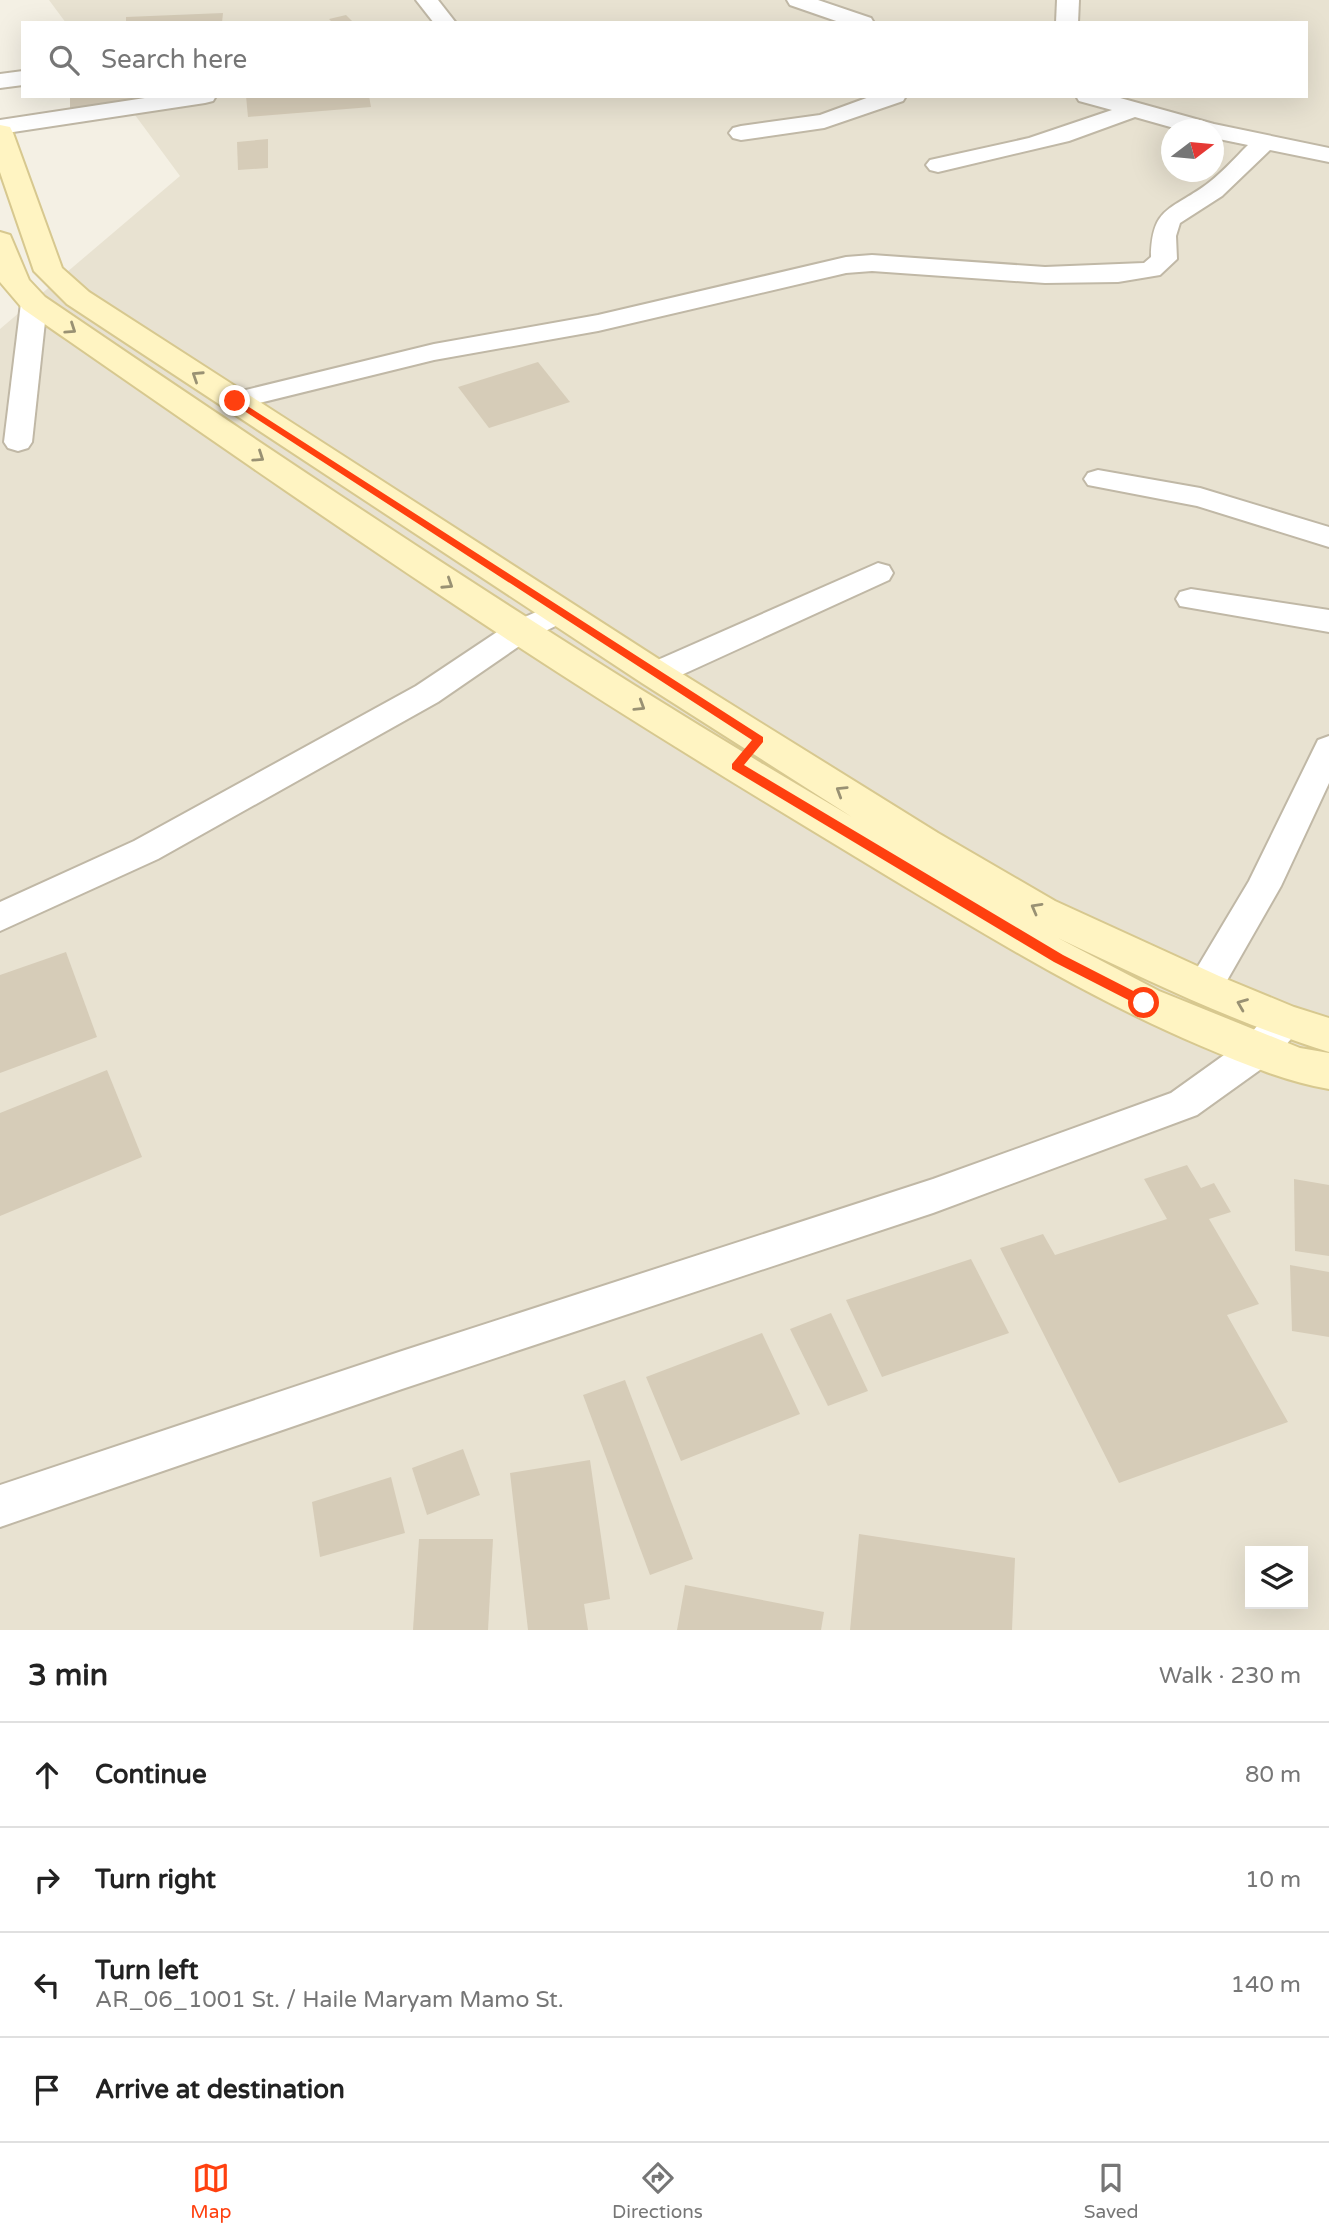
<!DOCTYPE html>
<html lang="en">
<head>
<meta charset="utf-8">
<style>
	:root { --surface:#fff; --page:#f2f2f2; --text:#222; --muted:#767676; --line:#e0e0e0; --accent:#ff400f }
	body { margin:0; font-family:"Varela Round",sans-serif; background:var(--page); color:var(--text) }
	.controls { position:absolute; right:21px; bottom:21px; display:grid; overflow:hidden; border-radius:0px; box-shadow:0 7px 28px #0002 }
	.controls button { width:63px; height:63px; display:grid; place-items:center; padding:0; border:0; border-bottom:2px solid var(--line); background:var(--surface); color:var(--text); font:35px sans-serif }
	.compass { position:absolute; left:1161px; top:119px; width:63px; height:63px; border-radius:50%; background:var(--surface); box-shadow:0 7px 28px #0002; rotate:74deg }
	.stop { position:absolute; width:21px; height:21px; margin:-16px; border:5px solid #ff400f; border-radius:50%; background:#fff }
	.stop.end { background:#ff400f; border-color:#fff; box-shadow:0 2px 7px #0008 }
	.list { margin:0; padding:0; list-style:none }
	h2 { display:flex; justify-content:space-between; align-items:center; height:91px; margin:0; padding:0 28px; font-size:30px }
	h2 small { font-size:23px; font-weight:400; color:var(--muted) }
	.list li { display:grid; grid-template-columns:46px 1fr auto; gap:21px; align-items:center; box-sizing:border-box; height:105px; padding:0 28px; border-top:2px solid var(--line) }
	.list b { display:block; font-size:26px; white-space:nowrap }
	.list p { margin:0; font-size:23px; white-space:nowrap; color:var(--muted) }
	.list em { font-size:23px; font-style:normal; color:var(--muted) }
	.icon { flex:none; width:38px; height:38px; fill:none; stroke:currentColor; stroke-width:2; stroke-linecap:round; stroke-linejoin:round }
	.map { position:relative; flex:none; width:1329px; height:1630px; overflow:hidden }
	.search { position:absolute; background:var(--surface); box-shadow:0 7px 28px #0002; left:21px; right:21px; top:21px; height:77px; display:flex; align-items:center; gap:18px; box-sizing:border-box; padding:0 24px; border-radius:0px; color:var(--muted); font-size:26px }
	.sheet { height:511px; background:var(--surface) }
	nav { display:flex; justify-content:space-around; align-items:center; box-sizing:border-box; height:98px; border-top:2px solid var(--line); background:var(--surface); font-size:19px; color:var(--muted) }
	nav a { display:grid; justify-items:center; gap:4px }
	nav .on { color:var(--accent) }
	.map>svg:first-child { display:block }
	.residential { fill:#e8e2d1; fill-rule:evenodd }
	.building { fill:#d6ccb8 }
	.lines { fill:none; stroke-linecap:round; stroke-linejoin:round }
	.minor-casing { stroke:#c0b8a6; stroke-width:4 }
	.secondary-casing { stroke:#d7c88f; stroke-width:4 }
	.minor { fill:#fff; fill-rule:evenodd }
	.secondary { fill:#fff4c2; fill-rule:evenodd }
	.oneway { stroke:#999173 }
	.route { fill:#ff400f }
</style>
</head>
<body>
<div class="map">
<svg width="1329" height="1630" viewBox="0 0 1329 1630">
	<rect width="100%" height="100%" fill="#f4f0e4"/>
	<path class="residential" d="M49,0H1329V1630H0V329L180,176L121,96H1306V23H66ZM1172,130H1214V172H1172ZM1250,1551H1303V1604H1250Z"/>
	<g class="building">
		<polygon points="223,13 222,23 126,23 126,17"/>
		<polygon points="346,15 354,23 333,23 329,19"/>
		<polygon points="70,96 178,96 178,98 70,108"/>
		<polygon points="246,96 369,96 371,107 248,117"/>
		<polygon points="268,139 268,168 238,170 237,142"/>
		<polygon points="538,362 570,402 489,428 458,387"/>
		<polygon points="66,952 97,1037 0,1073 0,975"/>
		<polygon points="107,1070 142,1157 0,1216 0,1113"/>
		<polygon points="1187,1165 1201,1188 1214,1183 1231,1212 1209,1219 1259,1304 1227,1315 1288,1422 1119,1483 1000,1248 1043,1234 1055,1255 1167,1219 1144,1179"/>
		<polygon points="1294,1179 1329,1185 1329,1256 1295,1251"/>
		<polygon points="971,1259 1009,1333 882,1377 846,1300"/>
		<polygon points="1290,1265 1329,1272 1329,1337 1292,1331"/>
		<polygon points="831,1313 868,1391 828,1406 790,1329"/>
		<polygon points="762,1333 800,1414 681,1461 646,1377"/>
		<polygon points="625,1380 693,1559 650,1575 583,1395"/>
		<polygon points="463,1449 480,1495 427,1515 412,1468"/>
		<polygon points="590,1460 610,1599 584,1604 588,1630 528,1630 510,1473"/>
		<polygon points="391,1477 405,1533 320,1557 312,1502"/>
		<polygon points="859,1534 1015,1558 1012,1630 850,1630"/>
		<polygon points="419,1539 493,1539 488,1630 413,1630"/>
		<polygon points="685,1585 824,1612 821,1630 677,1630"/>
	</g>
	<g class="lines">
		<g class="minor-casing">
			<g id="minor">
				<polygon points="416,0 438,0 456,23 434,23"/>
				<polygon points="787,0 818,0 871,18 874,23 842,23 790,5"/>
				<polygon points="1057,0 1079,0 1078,23 1056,23"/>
				<polygon points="23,71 23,85 0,88 0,74"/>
				<polygon points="158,96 216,96 213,101 205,103 0,134 0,120"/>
				<polygon points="872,96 906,96 903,101 824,128 741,140 733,138 729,133 733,128 741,126 820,115"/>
				<path d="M1076,96H1113L1214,124L1329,148V162L1270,150L1222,196L1180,223L1176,236L1177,259L1160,275L1118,282L1045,283L872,271L846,273L598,331L434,360L235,409L225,407L221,401L225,395L434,344L598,315L846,257L872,255L1045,267L1144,263L1151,257C1152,209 1168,211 1203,187C1219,176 1234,159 1248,145L1214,138V130H1181L1135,117L1069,141L938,172L930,170L926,165L930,160L1029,138L1112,110L1079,101Z"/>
				<polygon points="34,295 43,298 47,303 32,442 28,448 18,451 8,448 4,442 21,303 25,298"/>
				<polygon points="1098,470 1200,488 1329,527 1329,547 1197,506 1088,485 1084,479 1088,473"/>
				<polygon points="878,563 889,566 893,573 889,580 666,682 655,685 644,682 639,674 644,666"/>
				<polygon points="1191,589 1329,610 1329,632 1180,606 1176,599 1180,592"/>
				<polygon points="561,601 572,604 576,611 572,618 531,638 438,702 158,859 0,931 0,902 134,841 416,686 509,624"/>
				<polygon points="1329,736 1329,783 1281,886 1217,998 1204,1003 1191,998 1186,988 1191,978 1249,881 1318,740"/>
				<polygon points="1284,1006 1297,1010 1302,1021 1297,1032 1271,1062 1197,1115 933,1213 402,1389 0,1527 0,1485 402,1351 933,1179 1171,1093 1245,1040 1271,1010"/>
			</g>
		</g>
		<g class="secondary-casing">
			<path id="secondary" d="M0,125L10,127L13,133L62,268L89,292L668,665L938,833L1055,901L1219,976L1294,1007L1329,1018V1052C1235,1023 1147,980 1058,938L1159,991L1300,1048L1329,1053V1089C1283,1081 1242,1063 1199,1045C1089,998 991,938 889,877C760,799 631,721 505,638C342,531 183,420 23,309L0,282V232L10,235L29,280L45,297C310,477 575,655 852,817L642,683L67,304L34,271L0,172Z"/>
		</g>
		<use href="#minor" class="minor"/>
		<use href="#secondary" class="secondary"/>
	</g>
	<defs><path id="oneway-chevron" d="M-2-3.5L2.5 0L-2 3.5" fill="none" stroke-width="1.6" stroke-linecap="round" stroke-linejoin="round" transform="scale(1.75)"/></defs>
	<g class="oneway">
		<use href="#oneway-chevron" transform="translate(71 329) rotate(34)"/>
		<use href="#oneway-chevron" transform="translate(197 376) rotate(-147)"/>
		<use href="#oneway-chevron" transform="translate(259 457) rotate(34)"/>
		<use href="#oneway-chevron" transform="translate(448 584) rotate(33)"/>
		<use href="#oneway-chevron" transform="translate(640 706) rotate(32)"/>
		<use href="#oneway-chevron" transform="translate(841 791) rotate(-148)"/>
		<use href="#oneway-chevron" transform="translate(1036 908) rotate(-151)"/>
		<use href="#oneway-chevron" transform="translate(1242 1004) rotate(-158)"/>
	</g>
	<polygon class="route" points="235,398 763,737 763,742 744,765 1063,955 1149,999 1149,1006 1140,1006 1054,962 732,769 732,764 752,740 232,403 232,399"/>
</svg>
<div class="controls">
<button><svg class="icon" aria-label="layers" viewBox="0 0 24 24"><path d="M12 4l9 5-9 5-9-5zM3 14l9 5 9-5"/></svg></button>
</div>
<svg class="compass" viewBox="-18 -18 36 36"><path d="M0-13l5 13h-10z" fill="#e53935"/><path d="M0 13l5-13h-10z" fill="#767676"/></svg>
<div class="stop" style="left:1144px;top:1003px"></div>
<div class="stop end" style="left:235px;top:401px"></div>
<div class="search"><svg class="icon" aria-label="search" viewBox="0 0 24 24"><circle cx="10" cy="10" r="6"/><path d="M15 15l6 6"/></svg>Search here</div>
</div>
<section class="sheet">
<h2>3 min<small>Walk · 230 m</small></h2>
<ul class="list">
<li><svg class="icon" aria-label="ahead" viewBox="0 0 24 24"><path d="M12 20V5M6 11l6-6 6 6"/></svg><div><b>Continue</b></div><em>80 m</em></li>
<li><svg class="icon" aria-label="right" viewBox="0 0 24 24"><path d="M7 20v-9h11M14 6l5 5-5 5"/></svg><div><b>Turn right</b></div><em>10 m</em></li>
<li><svg class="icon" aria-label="left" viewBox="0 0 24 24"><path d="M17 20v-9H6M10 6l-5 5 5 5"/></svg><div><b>Turn left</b><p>AR_06_1001 St. / Haile Maryam Mamo St.</p></div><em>140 m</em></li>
<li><svg class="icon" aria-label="arrive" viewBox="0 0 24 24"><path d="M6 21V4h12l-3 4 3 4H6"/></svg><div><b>Arrive at destination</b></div></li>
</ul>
</section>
<nav>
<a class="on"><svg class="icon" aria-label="map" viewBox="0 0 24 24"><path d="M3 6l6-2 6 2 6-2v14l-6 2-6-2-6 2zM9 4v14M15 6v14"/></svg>Map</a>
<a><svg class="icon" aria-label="directions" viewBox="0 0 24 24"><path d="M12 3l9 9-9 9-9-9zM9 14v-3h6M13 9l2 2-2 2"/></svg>Directions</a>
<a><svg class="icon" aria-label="saved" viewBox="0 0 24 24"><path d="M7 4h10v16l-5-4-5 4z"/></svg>Saved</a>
</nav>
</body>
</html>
